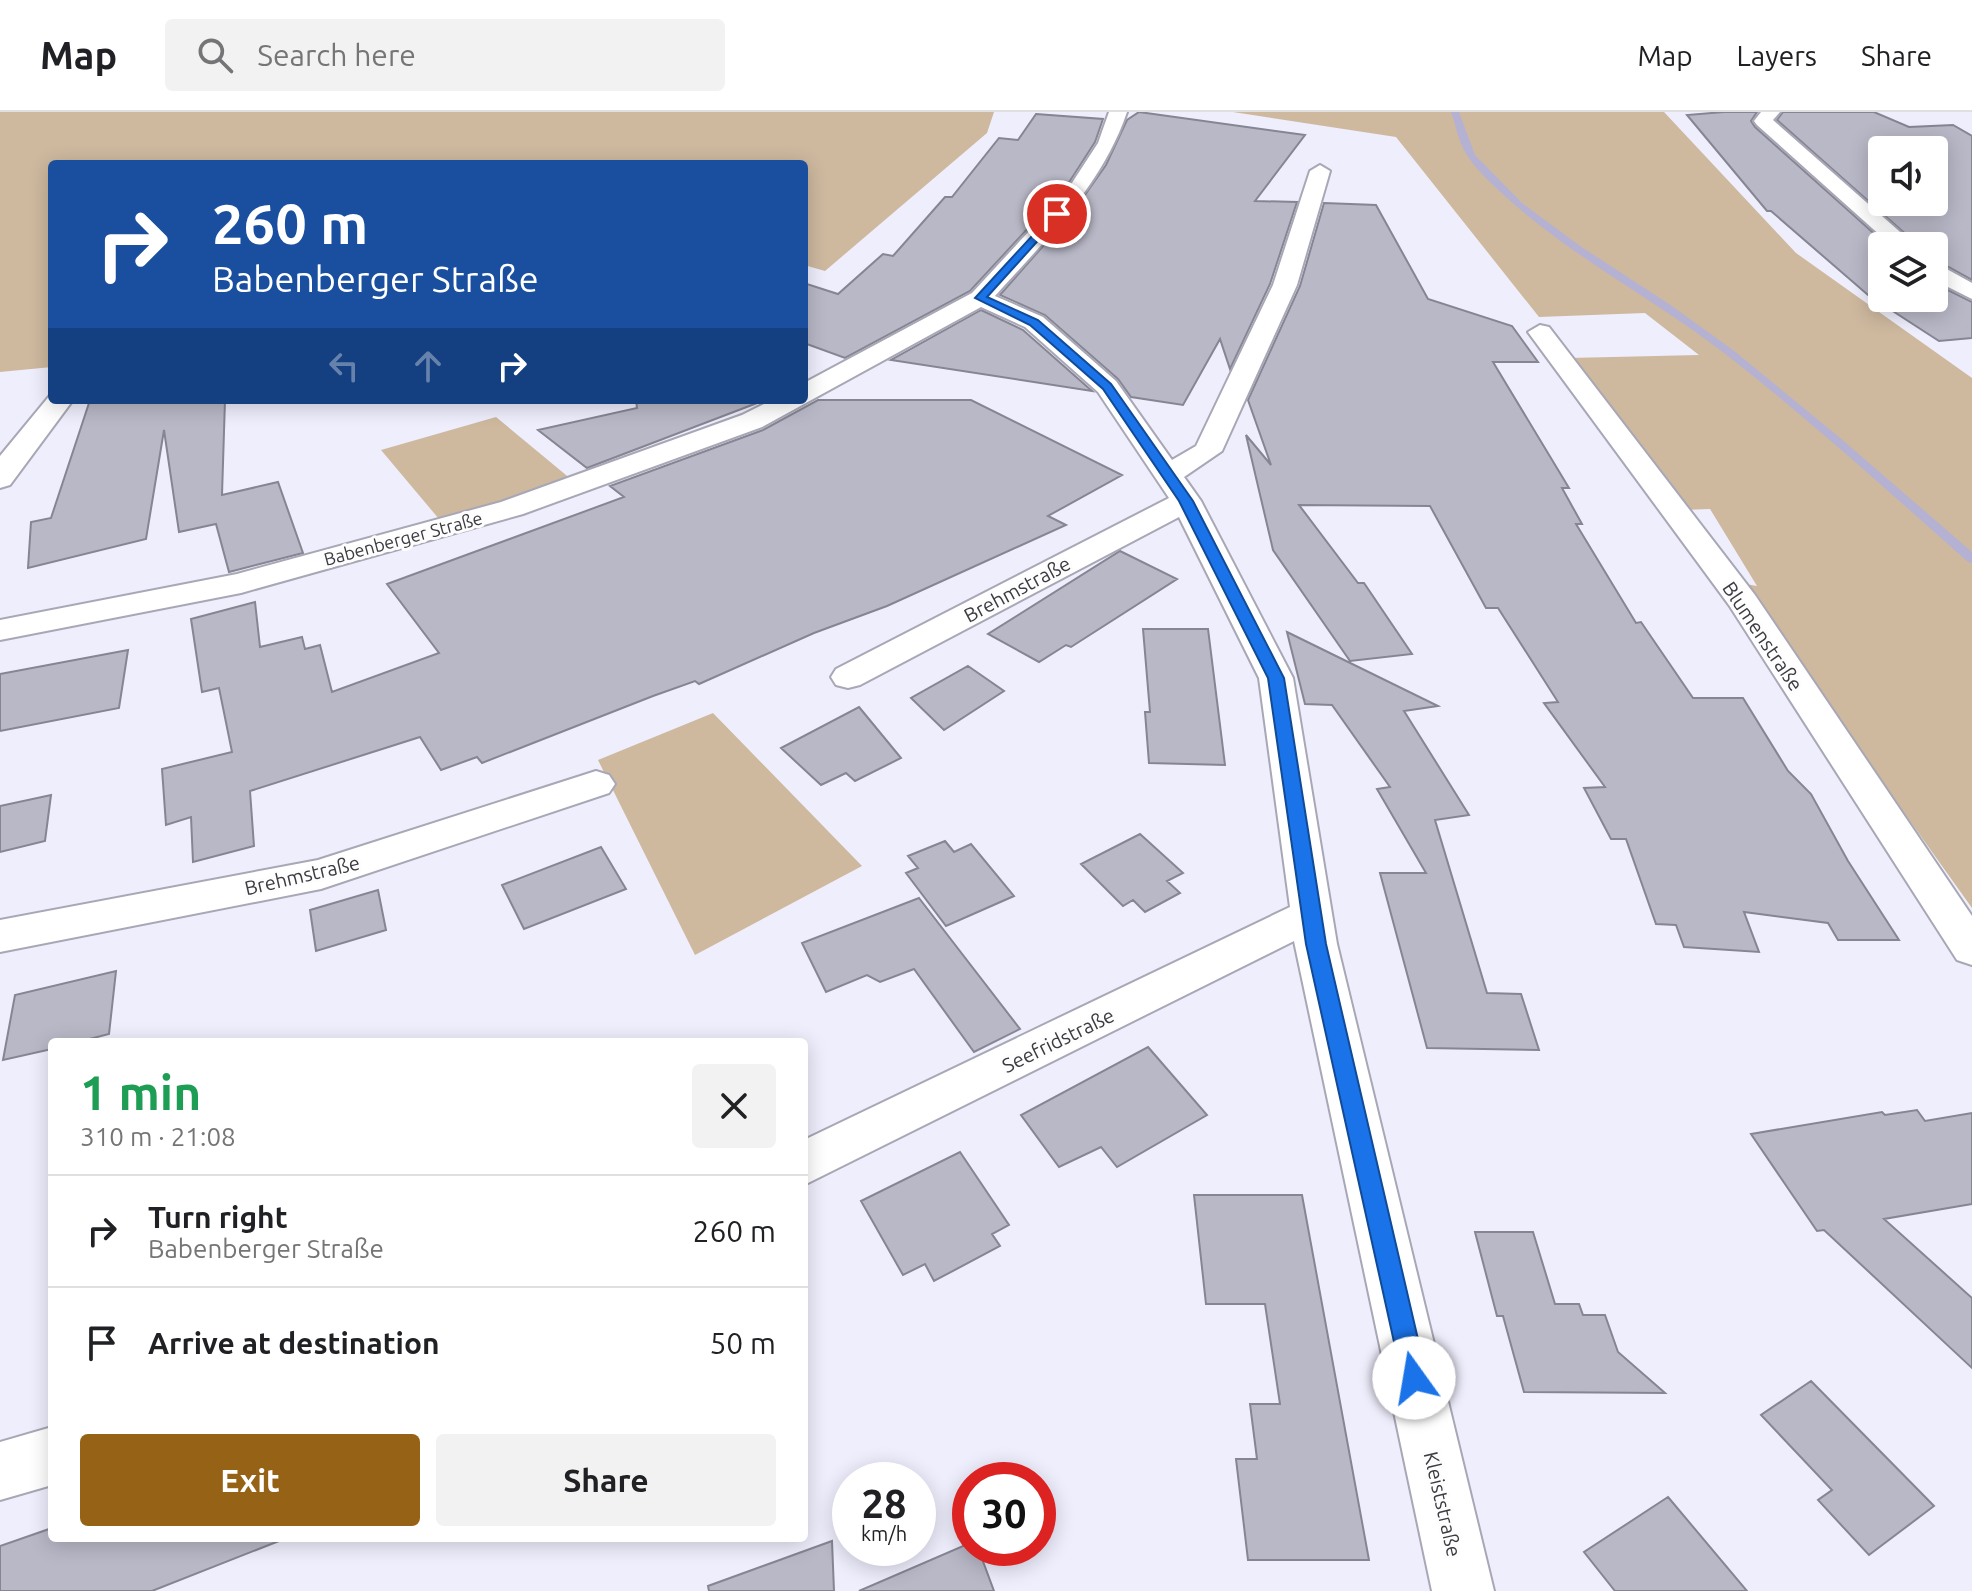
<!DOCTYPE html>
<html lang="en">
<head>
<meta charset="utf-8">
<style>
  :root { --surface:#fff; --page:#f2f2f2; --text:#202124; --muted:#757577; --line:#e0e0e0; --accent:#966316 }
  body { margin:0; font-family:Ubuntu,sans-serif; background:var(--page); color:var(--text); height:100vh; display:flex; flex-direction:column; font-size:30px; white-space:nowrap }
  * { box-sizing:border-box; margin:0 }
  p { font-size:26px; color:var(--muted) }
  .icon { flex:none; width:44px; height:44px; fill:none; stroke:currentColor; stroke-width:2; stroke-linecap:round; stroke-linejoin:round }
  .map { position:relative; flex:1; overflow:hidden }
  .sheet { position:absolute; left:48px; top:926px; width:760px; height:504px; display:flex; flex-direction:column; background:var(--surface); border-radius:8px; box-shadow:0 4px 20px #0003 }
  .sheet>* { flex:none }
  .top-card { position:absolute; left:48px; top:48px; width:760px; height:244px; border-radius:8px; box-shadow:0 4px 20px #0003; background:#1a4fa0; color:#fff; overflow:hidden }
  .controls { position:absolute; left:1868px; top:24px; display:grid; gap:16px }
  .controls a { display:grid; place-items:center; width:80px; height:80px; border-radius:8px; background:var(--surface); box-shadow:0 4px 20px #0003; font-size:40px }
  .speed { position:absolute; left:832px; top:1350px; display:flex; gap:16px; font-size:40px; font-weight:700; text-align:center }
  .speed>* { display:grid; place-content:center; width:104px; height:104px; border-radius:50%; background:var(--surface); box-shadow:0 4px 20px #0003; line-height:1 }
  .speed small { font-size:20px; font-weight:400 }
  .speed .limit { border:12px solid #d22; background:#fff; color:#111 }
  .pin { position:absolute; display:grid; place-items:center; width:68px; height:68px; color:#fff; margin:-34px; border:4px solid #fff; border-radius:50%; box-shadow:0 2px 8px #0007 }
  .me { position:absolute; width:88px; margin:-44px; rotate:347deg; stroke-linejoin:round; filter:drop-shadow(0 0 6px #0008) }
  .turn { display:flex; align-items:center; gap:28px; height:168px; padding:0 32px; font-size:36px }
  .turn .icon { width:104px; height:104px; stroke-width:2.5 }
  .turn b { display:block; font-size:56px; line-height:68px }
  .lanes { display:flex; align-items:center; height:76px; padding:0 32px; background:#0003; justify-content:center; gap:40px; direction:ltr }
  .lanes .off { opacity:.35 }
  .round { display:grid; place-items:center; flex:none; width:84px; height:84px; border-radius:8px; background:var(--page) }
  .headline { display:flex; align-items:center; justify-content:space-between; height:136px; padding:0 32px }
  h1 { font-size:48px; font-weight:700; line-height:60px; color:#1e9e55 }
  .primary-button { display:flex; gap:16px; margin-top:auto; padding:16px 32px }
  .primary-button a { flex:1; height:92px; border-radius:8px; background:var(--accent); color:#fff; font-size:32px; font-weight:700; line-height:92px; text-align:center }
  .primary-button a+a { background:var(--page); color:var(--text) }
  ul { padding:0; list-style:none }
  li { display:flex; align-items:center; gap:24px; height:112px; padding:0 32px; border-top:2px solid var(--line) }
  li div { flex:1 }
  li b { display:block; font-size:30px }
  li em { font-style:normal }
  header { display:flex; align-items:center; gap:48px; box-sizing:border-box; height:112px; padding:0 40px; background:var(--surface); border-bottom:2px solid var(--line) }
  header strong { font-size:38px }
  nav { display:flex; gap:44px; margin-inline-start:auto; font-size:28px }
  .search { width:560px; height:72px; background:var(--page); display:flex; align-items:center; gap:20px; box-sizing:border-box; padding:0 28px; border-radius:8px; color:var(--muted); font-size:30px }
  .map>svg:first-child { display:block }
</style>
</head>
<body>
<header>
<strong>Map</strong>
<div class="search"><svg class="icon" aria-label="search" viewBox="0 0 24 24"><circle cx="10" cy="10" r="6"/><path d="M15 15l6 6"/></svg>Search here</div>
<nav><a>Map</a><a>Layers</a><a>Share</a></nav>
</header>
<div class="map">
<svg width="1972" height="1479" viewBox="0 0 1972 1479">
  <rect width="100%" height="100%" fill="#efeefd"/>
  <path fill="#ceb99f" d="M 0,0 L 994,0 L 987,21 L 825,159 L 804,153 L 804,52 L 52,52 L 52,255 L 0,260 Z
    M 1233,0 L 1664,0 L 1796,141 L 1972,266 L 1972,796 L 1740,471 L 1757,474 L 1710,397 L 1682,398 L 1569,246 L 1699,243 L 1645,201 L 1539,205 L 1396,25 Z
    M 496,305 L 572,368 L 439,407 L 381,338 Z
    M 713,601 L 862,754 L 695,843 L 598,648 Z"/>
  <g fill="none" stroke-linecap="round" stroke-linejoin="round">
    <path fill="#b4b1d2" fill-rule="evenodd" d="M 1451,0 L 1459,0 L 1475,43 L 1522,91 L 1580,134 L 1669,192 L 1733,238 L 1839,325 L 1972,440 L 1972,451 L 1968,450 C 1889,380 1811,309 1728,244 C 1656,188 1573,146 1506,85 C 1492,72 1475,57 1465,40 C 1458,28 1456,13 1451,0 Z"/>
  </g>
  <path fill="#b9b8c7" stroke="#868593" stroke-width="2" fill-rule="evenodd" d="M 1139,0 L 1305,23 L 1255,89 L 1297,90 L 1270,172 L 1230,257 L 1220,227 L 1183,293 L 1131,285 L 1118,267 L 1045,203 L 1000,183 L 1073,100 L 1106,53 L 1127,8 Z
    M 1724,0 L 1757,0 L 1751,9 L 1755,15 L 1888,134 L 1882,134 L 1882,186 L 1934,186 L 1934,171 L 1972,190 L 1972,226 L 1939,229 L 1868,183 L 1771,99 L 1767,99 L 1687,3 Z
    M 1783,0 L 1874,0 L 1909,15 L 1953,13 L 1972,24 L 1972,168 L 1934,147 L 1934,134 L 1919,134 L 1777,8 ZM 1882,38 L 1934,38 L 1934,90 L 1882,90 Z
    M 1036,2 L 1103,7 L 1095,30 L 1066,75 L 970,179 L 845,246 L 804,231 L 804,171 L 838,182 L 883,142 L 893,144 L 945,85 L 952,85 L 999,26 L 1018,28 Z
    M 1324,91 L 1376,93 L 1428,187 L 1512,214 L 1538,250 L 1493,250 L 1569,376 L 1562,376 L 1582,412 L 1576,412 L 1636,511 L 1641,510 L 1693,586 L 1743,586 L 1788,659 L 1811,682 L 1848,749 L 1899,828 L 1838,828 L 1828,811 L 1744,800 L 1759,840 L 1684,835 L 1676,813 L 1656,812 L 1626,727 L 1611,727 L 1584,676 L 1605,675 L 1544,591 L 1558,590 L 1498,496 L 1486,496 L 1430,394 L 1299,393 L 1358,471 L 1364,471 L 1412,542 L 1350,549 L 1273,438 L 1246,323 L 1271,353 L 1248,288 L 1300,174 Z
    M 981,198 L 1023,218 L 1092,279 L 891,248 Z
    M 90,288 L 225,288 L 222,383 L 278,370 L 303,441 L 229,460 L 216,412 L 179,420 L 164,318 L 146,427 L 28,456 L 31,410 L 51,406 Z
    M 636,288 L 765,288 L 587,356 L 538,318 L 637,296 Z
    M 818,288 L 971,288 L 1122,363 L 1048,404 L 1066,413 L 887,494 L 814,521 L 699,572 L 695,569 L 653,584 L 482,651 L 477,645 L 441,658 L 420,625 L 250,679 L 254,734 L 193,750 L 191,705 L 166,713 L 162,657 L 232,640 L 219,576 L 202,580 L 191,507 L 255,490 L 260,535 L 302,525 L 305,537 L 320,533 L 332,580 L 439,541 L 387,472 L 624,385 L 610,374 L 763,318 Z
    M 1120,439 L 1177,467 L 1071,535 L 1066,533 L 1039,550 L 988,522 Z
    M 1143,517 L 1208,517 L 1225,653 L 1149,651 L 1145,600 L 1150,600 Z
    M 1287,520 L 1438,594 L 1404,599 L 1469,703 L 1435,708 L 1487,881 L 1521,882 L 1539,938 L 1427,936 L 1380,761 L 1426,761 L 1377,677 L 1390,675 L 1332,593 L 1305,592 Z
    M 128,538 L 119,596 L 0,619 L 0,562 Z
    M 968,554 L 1004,579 L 944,618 L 911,586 Z
    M 859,595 L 901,646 L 855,669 L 846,661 L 821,673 L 781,636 Z
    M 51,683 L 45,729 L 0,740 L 0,694 Z
    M 1140,722 L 1183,761 L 1167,769 L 1180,781 L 1145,800 L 1133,788 L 1123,794 L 1081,752 Z
    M 945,729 L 954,740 L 971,732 L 1014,784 L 946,814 L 906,761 L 918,756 L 908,744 Z
    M 601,735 L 626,777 L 524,817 L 502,773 Z
    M 378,778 L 386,818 L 316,839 L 310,798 Z
    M 919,786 L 1020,917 L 974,940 L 914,857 L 880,870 L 867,863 L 826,880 L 802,831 Z
    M 116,859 L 109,922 L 78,930 L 52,930 L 52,937 L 3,948 L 15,883 Z
    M 1148,935 L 1207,1003 L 1117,1055 L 1101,1035 L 1059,1055 L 1021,1003 Z
    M 1917,998 L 1925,1009 L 1972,1001 L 1972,1092 L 1884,1107 L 1972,1186 L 1972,1256 L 1824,1118 L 1817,1119 L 1751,1022 L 1882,1000 L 1885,1003 Z
    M 960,1040 L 1009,1113 L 992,1122 L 1000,1134 L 934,1169 L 925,1152 L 903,1163 L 861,1089 Z
    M 1194,1083 L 1302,1083 L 1369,1448 L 1248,1448 L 1236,1347 L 1257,1347 L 1250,1292 L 1280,1292 L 1265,1192 L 1206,1192 Z
    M 1475,1120 L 1533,1120 L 1555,1192 L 1579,1192 L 1583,1203 L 1605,1203 L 1618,1240 L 1665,1281 L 1524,1280 L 1503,1204 L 1497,1204 Z
    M 1811,1269 L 1934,1394 L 1869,1443 L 1818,1388 L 1832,1378 L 1761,1303 Z
    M 1668,1385 L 1747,1479 L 1615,1479 L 1584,1440 Z
    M 52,1416 L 52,1426 L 284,1427 L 152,1479 L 0,1479 L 0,1434 Z
    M 832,1429 L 834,1479 L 709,1479 L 708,1474 Z
    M 970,1431 L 970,1436 L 978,1436 L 994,1479 L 859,1479 Z"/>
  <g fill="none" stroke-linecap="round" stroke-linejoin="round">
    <defs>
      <path id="minor" d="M 1109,0 L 1127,0 C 1102,74 1046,127 995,184 L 1043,205 L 1116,269 L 1172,348 L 1196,334 L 1273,173 L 1310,59 L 1320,53 L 1330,59 L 1297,173 L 1222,339 L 1184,365 L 1201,389 L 1293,566 L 1337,832 L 1494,1479 L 1432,1479 L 1294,829 L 804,1073 L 804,1028 L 1290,795 L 1259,566 L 1179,405 L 860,573 L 848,576 L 836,573 L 831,565 L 836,557 L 1169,386 L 1098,280 L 1025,215 L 981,195 L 762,315 L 523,402 L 241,481 L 0,528 L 0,508 L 237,462 L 501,390 L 742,303 L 772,288 L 804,288 L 804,271 L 972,181 L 1068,77 L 1098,31 Z
        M 1761,0 L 1780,0 L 1773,8 L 1916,134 L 1892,134 L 1757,13 L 1754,9 Z
        M 1934,150 L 1972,171 L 1972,187 L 1934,168 Z
        M 1540,213 L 1549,215 L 1755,483 L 1972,804 L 1972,853 L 1957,848 L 1729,493 L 1528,220 Z
        M 51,282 L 52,288 L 73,288 L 10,373 L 0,376 L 0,344 Z
        M 596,659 L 609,663 L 615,672 L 609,681 L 321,777 L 0,840 L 0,808 L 318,748 Z
        M 52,1315 L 52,1373 L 0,1388 L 0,1330 Z"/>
    </defs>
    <use href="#minor" stroke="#a8a7b5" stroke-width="4"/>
    <use href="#minor" fill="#fff" fill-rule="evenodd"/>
  </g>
  <path fill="#1a73e8" stroke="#114b97" stroke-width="2" d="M 1054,100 L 1062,102 L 987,185 L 1038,208 L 1111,272 L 1193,389 L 1284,566 L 1326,832 L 1427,1266 L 1423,1275 L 1414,1278 L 1405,1275 L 1402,1266 L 1306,832 L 1268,566 L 1179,389 L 1103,277 L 1030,213 L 975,186 Z"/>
  <g text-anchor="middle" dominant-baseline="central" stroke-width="6" stroke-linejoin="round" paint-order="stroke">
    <g font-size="18" fill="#3b3b41" stroke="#fdfdfd">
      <text transform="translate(403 426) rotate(-15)">Babenberger Straße</text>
    </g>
    <g font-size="20" fill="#3b3b41" stroke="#fdfdfd">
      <text transform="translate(1017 477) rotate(-28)">Brehmstraße</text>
      <text transform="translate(1763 524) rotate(56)">Blumenstraße</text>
      <text transform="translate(302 763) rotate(-13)">Brehmstraße</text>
      <text transform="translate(1058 928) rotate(-26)">Seefridstraße</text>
      <text transform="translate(1443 1392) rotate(77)">Kleiststraße</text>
    </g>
  </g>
</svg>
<div class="controls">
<a><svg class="icon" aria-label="sound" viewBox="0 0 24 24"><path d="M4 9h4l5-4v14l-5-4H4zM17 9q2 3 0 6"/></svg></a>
<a><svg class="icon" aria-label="layers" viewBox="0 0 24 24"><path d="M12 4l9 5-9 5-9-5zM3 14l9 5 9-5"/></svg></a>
</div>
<div class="speed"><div>28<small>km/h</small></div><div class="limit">30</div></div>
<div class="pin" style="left:1057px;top:102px;background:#d93025"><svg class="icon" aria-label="arrive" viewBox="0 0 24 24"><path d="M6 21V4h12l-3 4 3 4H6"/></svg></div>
<svg class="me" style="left:1414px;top:1266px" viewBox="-20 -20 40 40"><circle r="19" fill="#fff"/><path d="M0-13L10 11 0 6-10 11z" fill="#1a73e8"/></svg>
<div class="top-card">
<div class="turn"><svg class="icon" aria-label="right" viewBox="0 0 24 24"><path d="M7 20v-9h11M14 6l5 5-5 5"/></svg><div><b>260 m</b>Babenberger Straße</div></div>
<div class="lanes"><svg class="icon off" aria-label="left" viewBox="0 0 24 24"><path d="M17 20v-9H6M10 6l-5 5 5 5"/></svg><svg class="icon off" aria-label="ahead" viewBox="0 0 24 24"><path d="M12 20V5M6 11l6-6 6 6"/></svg><svg class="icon" aria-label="right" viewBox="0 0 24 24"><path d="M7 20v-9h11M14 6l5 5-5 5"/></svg></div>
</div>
<section class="sheet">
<div class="headline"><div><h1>1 min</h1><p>310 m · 21:08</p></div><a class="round"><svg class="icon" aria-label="close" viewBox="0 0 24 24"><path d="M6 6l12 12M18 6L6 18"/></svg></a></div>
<ul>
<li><svg class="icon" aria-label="right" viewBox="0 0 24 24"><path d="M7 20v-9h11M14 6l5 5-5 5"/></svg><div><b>Turn right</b><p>Babenberger Straße</p></div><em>260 m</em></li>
<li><svg class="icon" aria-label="arrive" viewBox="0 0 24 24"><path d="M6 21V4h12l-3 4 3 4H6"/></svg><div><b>Arrive at destination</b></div><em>50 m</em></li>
</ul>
<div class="primary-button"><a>Exit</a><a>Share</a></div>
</section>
</div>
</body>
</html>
